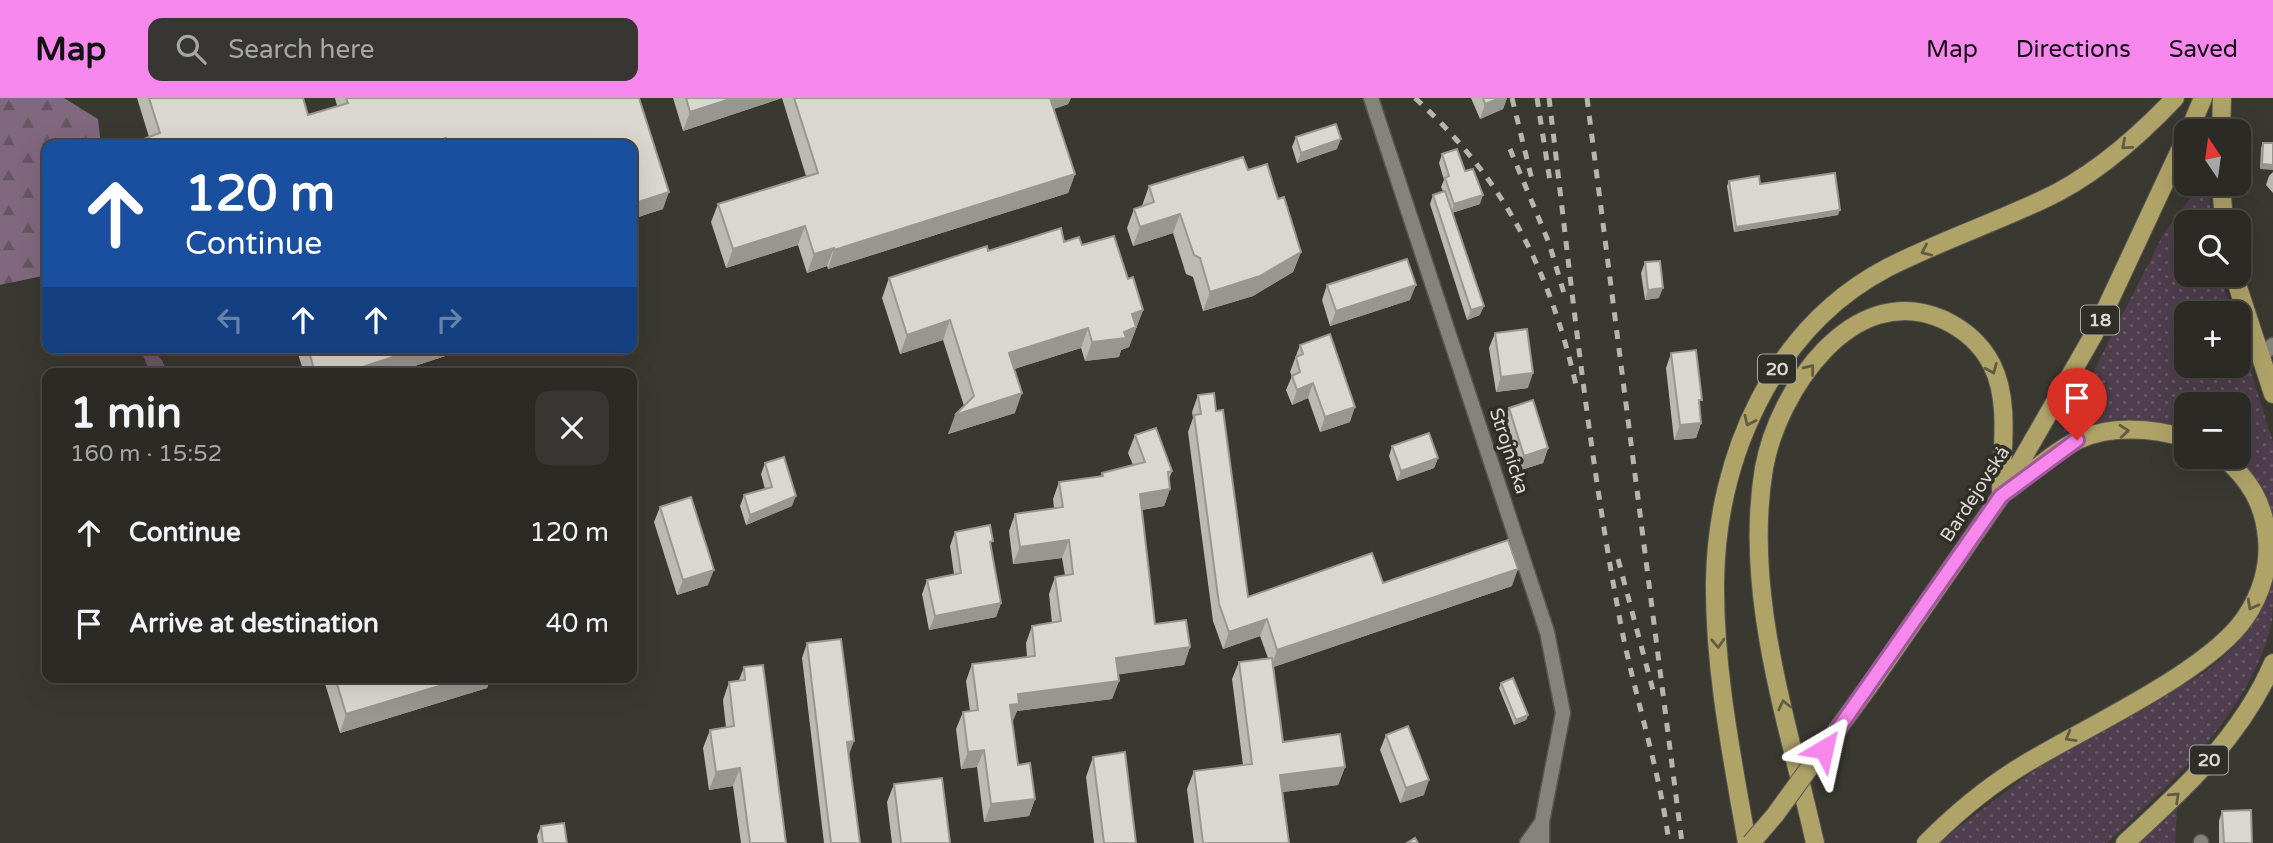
<!DOCTYPE html>
<html lang="en">
<head>
<meta charset="utf-8">
<style>
  :root { --surface:#2b2a25; --page:#373632; --text:#f1f3f6; --muted:#a6a7a7; --line:#474642; --accent:#f688ed }
  body { margin:0; font-family:"Varela Round",sans-serif; background:var(--page); color:var(--text); height:100vh; display:flex; flex-direction:column; font-size:26px; white-space:nowrap }
  * { box-sizing:border-box; margin:0 }
  p { font-size:23px; color:var(--muted) }
  .icon { flex:none; width:38px; height:38px; fill:none; stroke:currentColor; stroke-width:2; stroke-linecap:round; stroke-linejoin:round }
  .map { position:relative; flex:1; overflow:hidden }
  .details { position:absolute; left:42px; top:270px; width:595px; height:315px; display:flex; flex-direction:column; background:var(--surface); border-radius:14px; box-shadow:0 7px 28px #0002,0 0 0 2px var(--line) }
  .details>* { flex:none }
  .guide { position:absolute; left:42px; top:42px; width:595px; height:214px; border-radius:14px; box-shadow:0 7px 28px #0002,0 0 0 2px var(--line); background:#1a4fa0; color:#fff; overflow:hidden }
  .needle { width:46px; rotate:347deg }
  .fabs { position:absolute; left:2174px; top:21px; display:grid; gap:14px }
  .fabs a { display:grid; place-items:center; width:77px; height:77px; border-radius:14px; background:var(--surface); box-shadow:0 7px 28px #0002,0 0 0 2px var(--line); font-size:35px }
  .pin { position:absolute; display:grid; place-items:center; width:60px; height:60px; color:#fff; margin:-72px -30px; border-radius:50% 50% 50% 0; rotate:-45deg; box-shadow:0 0 7px #0007 }
  .pin .icon { rotate:45deg }
  .me { position:absolute; width:77px; margin:-38px; rotate:36deg; stroke-linejoin:round; filter:drop-shadow(0 0 5px #0008) }
  .turn { display:flex; align-items:center; gap:24px; height:147px; padding:0 28px; font-size:32px }
  .turn .icon { width:91px; height:91px; stroke-width:2.5 }
  .turn b { display:block; font-size:49px; line-height:60px }
  .lanes { display:flex; align-items:center; height:66px; padding:0 28px; background:#0003; justify-content:center; gap:35px; direction:ltr }
  .lanes .off { opacity:.35 }
  .round { display:grid; place-items:center; flex:none; width:74px; height:74px; border-radius:14px; background:var(--page) }
  .summary { display:flex; align-items:center; justify-content:space-between; height:119px; padding:0 28px }
  h1 { font-size:42px; font-weight:800; line-height:52px }
  ul { padding:0; list-style:none }
  li { display:flex; align-items:center; gap:21px; height:91px; padding:0 28px }
  li div { flex:1 }
  li b { display:block; font-size:26px }
  li em { font-style:normal }
  header { display:flex; align-items:center; gap:42px; box-sizing:border-box; height:98px; padding:0 35px; background:var(--accent); color:#111 }
  header strong { font-size:33px }
  nav { display:flex; gap:38px; margin-inline-start:auto; font-size:24px }
  .search { width:490px; height:63px; background:var(--page); display:flex; align-items:center; gap:18px; box-sizing:border-box; padding:0 24px; border-radius:14px; color:var(--muted); font-size:26px }
  .map>svg:first-child { display:block }
</style>
</head>
<body>
<header>
<strong>Map</strong>
<div class="search"><svg class="icon" aria-label="search" viewBox="0 0 24 24"><circle cx="10" cy="10" r="6"/><path d="M15 15l6 6"/></svg>Search here</div>
<nav><a>Map</a><a>Directions</a><a>Saved</a></nav>
</header>
<div class="map">
<svg width="2273" height="745" viewBox="0 0 2273 745">
  <defs>
    <pattern id="grass-dots" width="8" height="8" patternUnits="userSpaceOnUse" patternTransform="scale(1.75)"><rect width="8" height="8" fill="#4f3e4d"/><path d="M2 2h.1M6 6h.1" fill="none" stroke="#685966" stroke-width="1.8" stroke-linecap="round"/></pattern>
    <pattern id="forest-firs" width="22" height="20" patternUnits="userSpaceOnUse" patternTransform="scale(1.75)"><rect width="22" height="20" fill="#81687e"/><path d="M5 1l3.5 6h-7zM16 11l3.5 6h-7z" fill="#655662"/></pattern>
    <pattern id="water-ripples" width="26" height="14" patternUnits="userSpaceOnUse" patternTransform="scale(1.75)"><rect width="26" height="14" fill="#6f576c"/><path d="M2 4q2-2 4 0t4 0M15 11q2-2 4 0t4 0" fill="none" stroke="#836f80"/></pattern>
  </defs>
  <rect width="100%" height="100%" fill="#393831"/>
  <path fill="url(#grass-dots)" d="M 2201,86 L 2210,86 L 2211,124 L 2186,124 L 2186,177 L 2220,177 L 2232,215 L 2186,215 L 2186,268 L 2238,268 L 2238,234 L 2273,344 L 2273,421 L 2264,393 L 2238,358 L 2238,306 L 2186,306 L 2186,328 L 2120,321 L 2078,329 L 2062,335 L 2164,135 Z
    M 2273,482 C 2273,495 2273,511 2272,525 C 2249,617 2173,683 2107,745 L 1937,745 L 2036,671 L 2205,574 C 2237,549 2263,522 2273,482 Z
    M 2178,695 L 2175,745 L 2124,745 Z"/>
  <path fill="url(#forest-firs)" d="M 0,0 L 64,0 L 98,21 L 101,47 L 47,47 L 47,177 L 0,187 Z"/>
  <path fill="url(#water-ripples)" d="M 140,250 L 150,250 L 162,262 L 167,275 L 149,272 Z"/>
  <g fill="none" stroke-linecap="round" stroke-linejoin="round">
    <defs>
      <path id="street" d="M 1371,0 L 1547,534 L 1563,615 L 1542,724 L 1542,745
        M 2260,259 L 2273,247
        M 2201,744 L 2201,745
        M 1527,745 L 1542,724"/>
      <path id="primary" d="M 2189,33 L 2203,0
        M 2221,33 L 2222,0
        M 2221,86 L 2224,124
        M 2234,177 L 2273,296
        M 2007,393 C 2029,377 2053,354 2078,342 C 2111,327 2152,330 2186,340
        M 1872,584 L 2001,398 L 2094,236 L 2186,39
        M 1747,745 C 1732,659 1714,571 1715,483 C 1717,359 1773,230 1887,170 C 1938,144 1991,126 2042,102 C 2093,79 2137,40 2175,0
        M 1815,745 C 1788,623 1743,496 1764,370 C 1778,293 1852,182 1942,221 C 1964,231 1981,245 1992,267 C 2011,305 2001,356 2001,398
        M 1926,745 C 1956,715 1988,688 2025,666 C 2084,630 2208,574 2245,520 C 2261,497 2270,467 2267,440 C 2264,405 2249,381 2223,359
        M 2125,745 C 2183,692 2242,638 2273,565"/>
    </defs>
    <use href="#street" stroke="#585752" stroke-width="17"/>
    <use href="#primary" stroke="#585752" stroke-width="20"/>
    <use href="#street" stroke="#85847c" stroke-width="14"/>
    <use href="#primary" stroke="#afa368" stroke-width="18"/>
    <path stroke="#b6b5b1" stroke-width="5" stroke-dasharray="9 9" stroke-linecap="butt" d="M 1415,0 C 1504,81 1549,170 1576,287
      M 1512,0 L 1532,82
      M 1537,0 L 1550,83
      M 1549,0 C 1570,172 1587,346 1619,517 C 1633,594 1659,667 1669,745
      M 1587,0 L 1682,745
      M 1510,51 L 1549,145 L 1566,202
      M 1618,461 L 1654,596"/>
    <defs>
      <path id="primary-bridge" d="M 1751,745 L 1775,717 L 1872,584"/>
    </defs>
    <use href="#primary-bridge" stroke="#585752" stroke-width="20" stroke-linecap="butt"/>
    <use href="#primary-bridge" stroke="#afa368" stroke-width="18"/>
  </g>
  <path fill="#bbb9b2" d="M 137,0 L 303,0 L 308,17 L 337,8 L 335,0 L 639,0 L 663,111 L 632,121 L 632,47 L 134,47 L 135,44 L 149,39 Z
    M 673,0 L 1071,0 L 1068,6 L 1054,11 L 1075,76 L 1068,95 L 828,171 L 827,168 L 807,175 L 798,147 L 726,170 L 711,124 L 718,106 L 806,78 L 782,0 L 683,33 Z
    M 1471,0 L 1507,0 L 1503,11 L 1480,21 Z
    M 1296,39 L 1337,51 L 1297,65 L 1292,49 Z
    M 2263,45 L 2273,45 L 2260,71 L 2261,50 Z
    M 1442,56 L 1465,73 L 1480,106 L 1452,115 L 1480,217 L 1467,222 L 1430,106 L 1433,97 L 1443,93 L 1441,89 L 1444,82 L 1439,65 Z
    M 1248,72 L 1278,101 L 1301,154 L 1293,174 L 1253,198 L 1203,213 L 1193,179 L 1186,176 L 1173,135 L 1133,148 L 1127,130 L 1134,111 L 1142,108 L 1149,88 Z
    M 2273,74 L 2273,95 L 2266,87 L 2269,78 Z
    M 1729,83 L 1760,86 L 1838,117 L 1734,134 L 1727,88 Z
    M 1064,144 L 1082,147 L 1128,181 L 1143,212 L 1129,249 L 1121,252 L 1119,259 L 1085,263 L 1081,250 L 1014,271 L 1015,315 L 948,336 L 964,308 L 943,242 L 900,256 L 882,200 L 889,180 L 988,153 Z
    M 1645,164 L 1659,200 L 1645,202 L 1641,175 Z
    M 1327,187 L 1410,202 L 1330,228 L 1322,202 Z
    M 1495,235 L 1528,290 L 1496,294 L 1489,250 Z
    M 1300,247 L 1350,324 L 1320,334 L 1308,300 L 1292,307 L 1286,292 L 1292,278 L 1290,274 Z
    M 296,250 L 470,250 L 393,275 L 304,275 Z
    M 1671,255 L 1699,308 L 1701,325 L 1696,340 L 1674,342 L 1666,270 Z
    M 1198,297 L 1216,313 L 1248,499 L 1383,485 L 1512,488 L 1273,569 L 1283,644 L 1345,669 L 1338,687 L 1283,694 L 1289,745 L 1194,745 L 1187,691 L 1194,673 L 1243,667 L 1232,581 L 1239,564 L 1268,560 L 1260,538 L 1223,551 L 1213,523 L 1188,334 L 1193,320 L 1192,314 Z
    M 1509,310 L 1548,350 L 1543,365 L 1518,373 L 1503,325 Z
    M 1135,337 L 1172,373 L 1169,381 L 1170,391 L 1164,408 L 1142,412 L 1155,526 L 1190,549 L 1184,567 L 1118,576 L 1119,583 L 1112,601 L 1017,613 L 1012,623 L 1018,667 L 1035,701 L 1029,718 L 984,724 L 977,669 L 961,671 L 956,631 L 963,614 L 970,613 L 966,583 L 972,566 L 1027,559 L 1026,545 L 1032,528 L 1052,525 L 1049,496 L 1055,479 L 1065,477 L 1062,460 L 1013,466 L 1009,433 L 1015,416 L 1054,410 L 1053,401 L 1059,384 L 1101,378 L 1102,375 L 1133,367 L 1128,355 Z
    M 1392,348 L 1438,360 L 1434,370 L 1397,383 L 1389,358 Z
    M 765,365 L 792,408 L 746,427 L 740,408 L 744,397 L 765,391 L 761,376 Z
    M 660,409 L 708,487 L 677,497 L 654,424 Z
    M 955,434 L 991,449 L 1001,505 L 996,519 L 929,532 L 922,496 L 927,482 L 954,476 L 950,448 Z
    M 807,545 L 848,657 L 860,745 L 824,745 L 802,560 Z
    M 744,569 L 786,745 L 741,745 L 733,688 L 709,692 L 703,650 L 710,632 L 726,630 L 723,602 L 729,584 L 739,582 Z
    M 323,579 L 491,579 L 487,590 L 340,635 Z
    M 1501,585 L 1528,617 L 1526,622 L 1514,627 L 1499,590 Z
    M 1386,637 L 1424,697 L 1400,705 L 1380,652 Z
    M 1093,659 L 1136,745 L 1094,745 L 1086,679 Z
    M 894,686 L 950,745 L 892,745 L 887,704 Z
    M 2222,713 L 2252,745 L 2219,745 L 2219,723 Z
    M 541,728 L 567,745 L 538,745 L 537,738 Z"/>
  <path fill="#989691" d="M 733,0 L 782,0 L 683,33 L 690,14 Z
    M 1048,0 L 1071,0 L 1068,6 L 1042,15 Z
    M 1500,0 L 1507,0 L 1503,11 L 1480,21 L 1485,6 Z
    M 446,40 L 443,47 L 423,47 Z
    M 1341,41 L 1337,51 L 1297,65 L 1301,55 Z
    M 379,42 L 377,47 L 363,47 Z
    M 2262,66 L 2273,67 L 2273,72 L 2260,71 Z
    M 1075,76 L 1068,95 L 828,171 L 834,152 Z
    M 669,94 L 663,111 L 632,121 L 632,106 Z
    M 1483,97 L 1480,106 L 1451,115 L 1454,106 Z
    M 1840,112 L 1838,117 L 1734,134 L 1736,129 Z
    M 1180,116 L 1173,135 L 1133,148 L 1140,129 Z
    M 805,128 L 798,147 L 726,170 L 733,151 Z
    M 834,150 L 827,168 L 807,175 L 814,156 Z
    M 1301,154 L 1293,174 L 1253,198 L 1203,213 L 1210,194 Z
    M 1416,187 L 1410,202 L 1330,228 L 1336,213 Z
    M 1663,190 L 1659,200 L 1645,202 L 1648,192 Z
    M 1484,208 L 1480,217 L 1467,222 L 1471,212 Z
    M 1143,212 L 1129,249 L 1121,252 L 1119,259 L 1085,263 L 1092,244 L 1132,216 Z
    M 950,222 L 943,242 L 900,256 L 907,237 Z
    M 1088,230 L 1081,250 L 1002,275 L 1009,255 Z
    M 421,250 L 470,250 L 393,275 L 344,275 Z
    M 1533,275 L 1528,290 L 1496,294 L 1501,279 Z
    M 1313,285 L 1308,300 L 1292,307 L 1297,292 Z
    M 1022,295 L 1015,315 L 948,336 L 955,317 Z
    M 1355,309 L 1350,324 L 1320,334 L 1325,319 Z
    M 1701,325 L 1696,340 L 1674,342 L 1680,327 Z
    M 1548,350 L 1543,365 L 1518,373 L 1524,358 Z
    M 1438,360 L 1434,370 L 1397,383 L 1401,373 Z
    M 1170,391 L 1164,408 L 1134,413 L 1140,396 Z
    M 796,398 L 792,408 L 746,427 L 750,417 Z
    M 1069,442 L 1062,460 L 1013,466 L 1020,449 Z
    M 1518,471 L 1512,488 L 1271,570 L 1277,552 Z
    M 714,472 L 708,487 L 677,497 L 683,482 Z
    M 1001,505 L 996,519 L 929,532 L 935,518 Z
    M 1267,521 L 1260,538 L 1223,551 L 1229,534 Z
    M 1190,549 L 1184,567 L 1109,578 L 1116,560 Z
    M 469,579 L 491,579 L 487,590 L 340,635 L 346,616 Z
    M 1119,583 L 1112,601 L 1017,613 L 1013,623 L 1003,625 L 1010,607 L 1018,596 Z
    M 1528,617 L 1526,622 L 1514,627 L 1516,622 Z
    M 854,643 L 849,657 L 847,644 Z
    M 984,652 L 977,669 L 961,671 L 968,654 Z
    M 1345,669 L 1338,687 L 1274,695 L 1280,677 Z
    M 740,670 L 733,688 L 709,692 L 716,674 Z
    M 1429,682 L 1424,697 L 1400,705 L 1406,690 Z
    M 1035,701 L 1029,718 L 984,724 L 991,706 Z"/>
  <path fill="#d9d7cf" stroke="#989691" stroke-width="2" d="M 149,0 L 303,0 L 308,17 L 348,5 L 346,0 L 639,0 L 669,94 L 632,106 L 632,47 L 481,47 L 480,46 L 477,47 L 448,47 L 446,40 L 423,47 L 380,47 L 379,42 L 363,47 L 136,47 L 135,44 L 160,35 Z
    M 686,0 L 733,0 L 690,14 Z
    M 794,0 L 1050,0 L 1075,76 L 834,152 L 834,150 L 814,156 L 805,128 L 733,151 L 718,106 L 818,75 Z
    M 1483,0 L 1500,0 L 1485,6 Z
    M 1336,26 L 1341,41 L 1301,55 L 1296,39 Z
    M 2263,45 L 2273,45 L 2273,67 L 2262,66 Z
    M 1457,51 L 1465,73 L 1473,71 L 1483,97 L 1454,106 L 1445,80 L 1449,78 L 1442,56 Z
    M 1243,59 L 1248,72 L 1267,66 L 1278,101 L 1284,99 L 1301,154 L 1260,178 L 1210,194 L 1200,160 L 1194,157 L 1180,116 L 1140,129 L 1134,111 L 1154,104 L 1149,88 Z
    M 1835,75 L 1840,112 L 1736,129 L 1729,83 L 1759,78 L 1760,86 Z
    M 1445,93 L 1484,208 L 1471,212 L 1433,97 Z
    M 1061,130 L 1064,144 L 1079,139 L 1082,147 L 1114,138 L 1128,181 L 1133,179 L 1143,212 L 1132,216 L 1136,229 L 1124,234 L 1126,240 L 1092,244 L 1088,230 L 1009,255 L 1022,295 L 955,317 L 974,298 L 950,222 L 907,237 L 889,180 L 987,148 L 988,153 Z
    M 1407,161 L 1416,187 L 1336,213 L 1327,187 Z
    M 1660,163 L 1663,190 L 1648,192 L 1645,164 Z
    M 1527,231 L 1533,275 L 1501,279 L 1495,235 Z
    M 1330,236 L 1355,309 L 1325,319 L 1313,285 L 1297,292 L 1292,278 L 1300,274 L 1296,259 L 1303,256 L 1300,247 Z
    M 308,250 L 421,250 L 344,275 L 315,275 Z
    M 1696,252 L 1702,302 L 1699,302 L 1701,325 L 1680,327 L 1671,255 Z
    M 1214,295 L 1216,313 L 1223,312 L 1248,499 L 1372,455 L 1383,485 L 1508,442 L 1518,471 L 1277,552 L 1267,521 L 1229,534 L 1219,506 L 1194,317 L 1201,316 L 1198,297 Z
    M 1533,302 L 1548,350 L 1524,358 L 1509,310 Z
    M 1156,330 L 1172,373 L 1168,374 L 1170,391 L 1140,396 L 1155,526 L 1186,522 L 1190,549 L 1116,560 L 1119,583 L 1018,596 L 1019,606 L 1010,607 L 1018,667 L 1030,665 L 1035,701 L 991,706 L 984,652 L 968,654 L 963,614 L 978,612 L 972,566 L 1035,558 L 1032,528 L 1061,523 L 1055,479 L 1073,476 L 1069,442 L 1020,449 L 1015,416 L 1063,409 L 1059,384 L 1103,378 L 1102,375 L 1145,364 L 1135,337 Z
    M 1429,335 L 1438,360 L 1401,373 L 1392,348 Z
    M 784,359 L 796,398 L 750,417 L 744,397 L 772,389 L 765,365 Z
    M 691,399 L 714,472 L 683,482 L 660,409 Z
    M 990,427 L 993,443 L 990,444 L 1001,505 L 935,518 L 927,482 L 961,475 L 955,434 Z
    M 841,541 L 854,643 L 847,644 L 860,745 L 831,745 L 807,545 Z
    M 1272,560 L 1283,644 L 1340,636 L 1345,669 L 1280,677 L 1289,745 L 1203,745 L 1194,673 L 1252,666 L 1239,564 Z
    M 763,567 L 786,745 L 750,745 L 740,670 L 716,674 L 710,632 L 734,628 L 729,584 L 745,582 L 744,569 Z
    M 335,579 L 469,579 L 346,616 Z
    M 1513,580 L 1528,617 L 1516,622 L 1501,585 Z
    M 1408,628 L 1429,682 L 1406,690 L 1386,637 Z
    M 1125,654 L 1136,745 L 1104,745 L 1093,659 Z
    M 942,680 L 950,745 L 901,745 L 894,686 Z
    M 2251,712 L 2252,745 L 2224,745 L 2222,713 Z
    M 564,725 L 567,745 L 543,745 L 541,728 Z
    M 1415,740 L 1418,745 L 1407,745 Z"/>
  <defs><path id="oneway-chevron" d="M-2-3.5L2.5 0L-2 3.5" fill="none" stroke-width="1.6" stroke-linecap="round" stroke-linejoin="round" transform="scale(1.75)"/></defs>
  <g stroke="#625d41">
    <use href="#oneway-chevron" transform="translate(2126 47) rotate(139)"/>
    <use href="#oneway-chevron" transform="translate(1926 153) rotate(155)"/>
    <use href="#oneway-chevron" transform="translate(1810 271) rotate(-51)"/>
    <use href="#oneway-chevron" transform="translate(1992 271) rotate(67)"/>
    <use href="#oneway-chevron" transform="translate(1749 323) rotate(115)"/>
    <use href="#oneway-chevron" transform="translate(2124 333) rotate(-5)"/>
    <use href="#oneway-chevron" transform="translate(2252 507) rotate(118)"/>
    <use href="#oneway-chevron" transform="translate(1718 545) rotate(87)"/>
    <use href="#oneway-chevron" transform="translate(1784 607) rotate(-103)"/>
    <use href="#oneway-chevron" transform="translate(2070 639) rotate(150)"/>
    <use href="#oneway-chevron" transform="translate(2175 699) rotate(-43)"/>
  </g>
  <g fill="none" stroke-linecap="round" stroke-linejoin="round">
    <defs>
      <path id="route" d="M 1824,651 L 2001,398 L 2077,342"/>
    </defs>
    <use href="#route" stroke="#a0589a" stroke-width="18"/>
    <use href="#route" stroke="#f688ed" stroke-width="12"/>
  </g>
  <g text-anchor="middle" dominant-baseline="central" stroke-width="7" stroke-linejoin="round" paint-order="stroke">
    <g fill="#2f2e27" stroke="#a7a6a2" stroke-width="2">
      <rect x="2081" y="207.5" width="38" height="29" rx="5"/>
      <rect x="1758" y="256.5" width="38" height="29" rx="5"/>
      <rect x="2190" y="647.5" width="38" height="29" rx="5"/>
    </g>
    <g font-size="18" font-weight="bold" fill="#dbdad6">
      <text x="2100" y="222">18</text>
      <text x="1777" y="271">20</text>
      <text x="2209" y="662">20</text>
    </g>
    <g font-size="19" fill="#dbdad6" stroke="#2f2e27">
      <text transform="translate(1509 353) rotate(72)">Strojnícka</text>
      <text transform="translate(1975 396) rotate(-57)">Bardejovská</text>
    </g>
  </g>
</svg>
<div class="fabs">
<a><svg class="needle" viewBox="-14 -14 28 28"><path d="M0-13l5 13h-10z" fill="#e53935"/><path d="M0 13l5-13h-10z" fill="#a6a7a7"/></svg></a>
<a><svg class="icon" aria-label="search" viewBox="0 0 24 24"><circle cx="10" cy="10" r="6"/><path d="M15 15l6 6"/></svg></a>
<a>+</a>
<a>−</a>
</div>
<div class="pin" style="left:2077px;top:342px;background:#d93025"><svg class="icon" aria-label="arrive" viewBox="0 0 24 24"><path d="M6 21V4h12l-3 4 3 4H6"/></svg></div>
<svg class="me" style="left:1824px;top:651px" viewBox="-20 -20 40 40"><path d="M0-17L14 15 0 8-14 15z" fill="#f688ed" stroke="#fff" stroke-width="4"/></svg>
<div class="guide">
<div class="turn"><svg class="icon" aria-label="ahead" viewBox="0 0 24 24"><path d="M12 20V5M6 11l6-6 6 6"/></svg><div><b>120 m</b>Continue</div></div>
<div class="lanes"><svg class="icon off" aria-label="left" viewBox="0 0 24 24"><path d="M17 20v-9H6M10 6l-5 5 5 5"/></svg><svg class="icon" aria-label="ahead" viewBox="0 0 24 24"><path d="M12 20V5M6 11l6-6 6 6"/></svg><svg class="icon" aria-label="ahead" viewBox="0 0 24 24"><path d="M12 20V5M6 11l6-6 6 6"/></svg><svg class="icon off" aria-label="right" viewBox="0 0 24 24"><path d="M7 20v-9h11M14 6l5 5-5 5"/></svg></div>
</div>
<section class="details">
<div class="summary"><div><h1>1 min</h1><p>160 m · 15:52</p></div><a class="round"><svg class="icon" aria-label="close" viewBox="0 0 24 24"><path d="M6 6l12 12M18 6L6 18"/></svg></a></div>
<ul>
<li><svg class="icon" aria-label="ahead" viewBox="0 0 24 24"><path d="M12 20V5M6 11l6-6 6 6"/></svg><div><b>Continue</b></div><em>120 m</em></li>
<li><svg class="icon" aria-label="arrive" viewBox="0 0 24 24"><path d="M6 21V4h12l-3 4 3 4H6"/></svg><div><b>Arrive at destination</b></div><em>40 m</em></li>
</ul>
</section>
</div>
</body>
</html>
